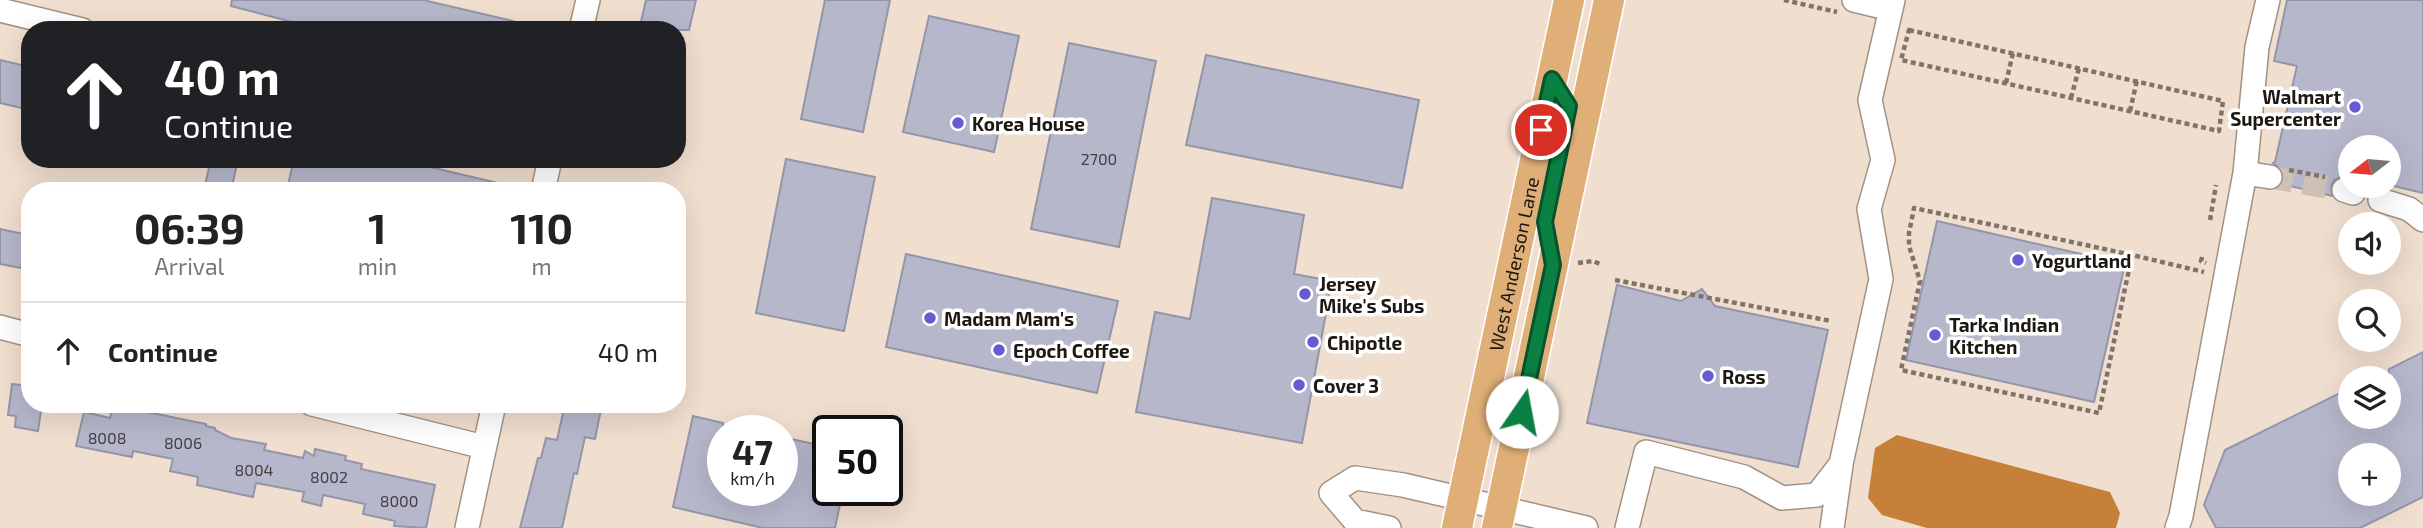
<!DOCTYPE html>
<html lang="en">
<head>
<meta charset="utf-8">
<style>
  :root { --surface:#fff; --page:#f6f6f6; --text:#222; --muted:#767676; --line:#e0e0e0 }
  body { margin:0; font-family:"Exo 2",sans-serif; background:var(--page); color:var(--text); height:100vh; display:flex; flex-direction:column; font-size:26px; white-space:nowrap }
  * { box-sizing:border-box; margin:0 }
  p { font-size:23px; color:var(--muted) }
  .icon { flex:none; width:38px; height:38px; fill:none; stroke:currentColor; stroke-width:2; stroke-linecap:round; stroke-linejoin:round }
  .map { position:relative; flex:1; overflow:hidden }
  .side { position:absolute; left:21px; top:182px; width:665px; height:231px; display:flex; flex-direction:column; background:var(--surface); border-radius:28px; box-shadow:0 7px 28px #0002 }
  .side>* { flex:none }
  .hud { position:absolute; left:21px; top:21px; width:665px; height:147px; border-radius:28px; box-shadow:0 7px 28px #0002; background:#202124; color:#fff; overflow:hidden }
  .needle { width:46px; rotate:254deg }
  .controls { position:absolute; left:2338px; top:135px; display:grid; gap:14px }
  .controls a { display:grid; place-items:center; width:63px; height:63px; border-radius:50%; background:var(--surface); box-shadow:0 7px 28px #0002; font-size:35px }
  .speed { position:absolute; left:707px; top:415px; display:flex; gap:14px; font-size:35px; font-weight:700; text-align:center }
  .speed>* { display:grid; place-content:center; width:91px; height:91px; border-radius:50%; background:var(--surface); box-shadow:0 7px 28px #0002; line-height:1 }
  .speed small { font-size:18px; font-weight:400 }
  .speed .limit { border:4px solid #111; border-radius:10px; background:#fff; color:#111 }
  .pin { position:absolute; display:grid; place-items:center; width:60px; height:60px; color:#fff; margin:-30px; border:4px solid #fff; border-radius:50%; box-shadow:0 2px 7px #0007 }
  .me { position:absolute; width:77px; margin:-38px; rotate:12deg; stroke-linejoin:round; filter:drop-shadow(0 0 5px #0008) }
  .turn { display:flex; align-items:center; gap:24px; height:147px; padding:0 28px; font-size:32px }
  .turn .icon { width:91px; height:91px; stroke-width:2.5 }
  .turn b { display:block; font-size:49px; line-height:60px }
  .eta { display:flex; justify-content:space-evenly; align-items:center; height:119px; text-align:center }
  .eta b { font-size:42px; font-weight:700; line-height:49px }
  ul { padding:0; list-style:none }
  li { display:flex; align-items:center; gap:21px; height:98px; padding:0 28px; border-top:2px solid var(--line) }
  li div { flex:1 }
  li b { display:block; font-size:26px }
  li em { font-style:normal }
  .map>svg:first-child { display:block }
</style>
</head>
<body>
<div class="map">
<svg width="2423" height="528" viewBox="0 0 2423 528">
  <rect width="100%" height="100%" fill="#f0decf"/>
  <path fill="#c7803a" d="M 1897,435 L 2110,492 L 2120,513 L 2116,528 L 1927,528 L 1882,515 L 1868,498 L 1875,448 Z"/>
  <path fill="#b6b7cb" stroke="#9495a9" stroke-width="2" fill-rule="evenodd" d="M 232,0 L 423,0 L 513,21 L 512,30 L 310,30 L 311,27 L 231,6 Z
    M 646,0 L 696,0 L 689,30 L 639,30 Z
    M 825,0 L 890,0 L 863,132 L 801,119 Z
    M 2287,0 L 2423,0 L 2423,193 L 2389,185 L 2389,147 L 2350,147 L 2350,177 L 2342,176 L 2334,180 L 2331,186 L 2332,196 L 2282,184 L 2283,171 L 2273,163 L 2275,162 L 2297,66 L 2274,61 Z
    M 929,16 L 1019,36 L 994,152 L 903,132 Z
    M 1069,43 L 1156,61 L 1119,247 L 1031,229 Z
    M 1206,55 L 1419,100 L 1402,188 L 1186,145 Z
    M 0,60 L 30,67 L 30,110 L 0,103 Z
    M 211,159 L 238,159 L 231,191 L 205,185 Z
    M 294,159 L 419,159 L 431,162 L 430,167 L 498,183 L 497,191 L 363,191 L 329,183 L 327,191 L 314,191 L 288,185 Z
    M 786,159 L 875,177 L 844,331 L 756,313 Z
    M 1212,198 L 1304,215 L 1294,274 L 1332,281 L 1302,443 L 1136,412 L 1155,312 L 1190,319 Z
    M 1937,221 L 2125,264 L 2094,402 L 1906,360 Z
    M 0,229 L 28,235 L 21,268 L 0,264 Z
    M 906,254 L 1118,301 L 1097,393 L 886,347 Z
    M 1617,285 L 1681,301 L 1702,289 L 1715,306 L 1828,330 L 1798,467 L 1587,423 Z
    M 2423,352 L 2423,497 L 2360,528 L 2216,528 L 2204,505 L 2225,450 L 2350,388 L 2350,416 L 2389,416 L 2389,369 ZM 2350,455 L 2389,455 L 2389,494 L 2350,494 Z
    M 12,384 L 30,386 L 30,404 L 42,404 L 38,431 L 15,427 L 16,416 L 8,415 Z
    M 565,404 L 602,404 L 595,439 L 585,437 L 577,474 L 574,473 L 562,528 L 520,528 L 538,458 L 541,458 L 546,438 L 557,440 Z
    M 113,405 L 206,424 L 206,426 L 215,428 L 215,430 L 231,438 L 266,444 L 264,450 L 303,458 L 305,451 L 314,456 L 315,449 L 346,456 L 345,460 L 362,464 L 361,469 L 435,485 L 426,528 L 394,526 L 395,521 L 363,514 L 365,504 L 323,495 L 321,506 L 302,501 L 304,492 L 256,483 L 253,497 L 197,485 L 198,477 L 170,471 L 173,459 L 133,451 L 132,457 L 76,446 L 84,412 L 110,418 Z
    M 693,416 L 723,423 L 723,490 L 782,490 L 782,437 L 828,447 L 828,490 L 843,490 L 835,528 L 763,528 L 673,507 Z"/>
  <g fill="none" stroke-linecap="round" stroke-linejoin="round">
    <path stroke="#d0c0b3" stroke-width="23" stroke-dasharray="23 11" stroke-linecap="butt" d="M 2270,177 L 2344,190"/>
    <defs>
      <path id="minor" d="M 1854,0 L 1891,9
        M 0,10 L 82,30
        M 581,30 L 588,0
        M 2245,173 L 2270,177
        M 2344,190 L 2353,193
        M 543,191 L 550,159
        M 2380,200 L 2409,209 L 2423,220
        M 0,327 L 30,335
        M 312,404 L 484,447
        M 467,528 L 494,404
        M 1389,528 L 1355,521 L 1331,493 L 1355,478 L 1403,485 L 1586,528
        M 1627,528 L 1646,452 L 1744,477 L 1782,498 L 1817,495 L 1841,464 L 1881,279 L 1869,209 L 1883,160 L 1870,100 L 1893,0
        M 1832,528 L 1841,465
        M 2177,528 L 2181,516 L 2245,173 L 2257,47 L 2268,0"/>
      <g id="major">
        <path id="s1" d="M 1457,528 L 1569,0"/>
        <path d="M 1497,528 L 1609,0"/>
      </g>
    </defs>
    <use href="#minor" stroke="#a39284" stroke-width="26"/>
    <use href="#major" stroke="#fff" stroke-width="33"/>
    <path stroke="#7f746a" stroke-width="4.5" stroke-dasharray="5 3.5" stroke-linecap="butt" d="M 1784,0 L 1837,12
      M 1909,30 L 2223,101 L 2219,131 L 1901,60 Z
      M 2006,83 L 2013,53
      M 2071,98 L 2079,68
      M 2130,111 L 2137,80
      M 2289,170 L 2325,177
      M 2210,220 L 2216,185
      M 2132,255 L 1914,208 L 1909,233 L 1909,246 L 1920,281 L 1901,370 L 2099,413 L 2132,255 L 2204,272
      M 2202,257 L 2201,261 L 2206,263
      M 1578,263 L 1593,261 L 1600,264
      M 1615,280 L 1831,321"/>
    <use href="#minor" stroke="#fff" stroke-width="23"/>
    <use href="#major" stroke="#e0af77" stroke-width="30"/>
  </g>
  <g fill="none" stroke-linecap="round" stroke-linejoin="round">
    <defs>
      <path id="route" d="M 1522,412 L 1553,265 L 1545,222 L 1569,106 L 1552,79 L 1541,130"/>
    </defs>
    <use href="#route" stroke="#07532c" stroke-width="18"/>
    <use href="#route" stroke="#0b8043" stroke-width="12"/>
  </g>
  <g fill="#655cd5" stroke="#fff" stroke-width="2.5">
    <circle cx="2355" cy="107" r="7"/>
    <circle cx="958" cy="123" r="7"/>
    <circle cx="2018" cy="260" r="7"/>
    <circle cx="1305" cy="294" r="7"/>
    <circle cx="930" cy="318" r="7"/>
    <circle cx="1935" cy="335" r="7"/>
    <circle cx="1313" cy="342" r="7"/>
    <circle cx="999" cy="350" r="7"/>
    <circle cx="1708" cy="376" r="7"/>
    <circle cx="1299" cy="385" r="7"/>
  </g>
  <g text-anchor="middle" dominant-baseline="central" stroke-width="7" stroke-linejoin="round" paint-order="stroke">
    <g font-size="16" fill="#444041">
      <text x="1099" y="158">2700</text>
      <text x="107" y="437">8008</text>
      <text x="183" y="442">8006</text>
      <text x="254" y="469">8004</text>
      <text x="329" y="476">8002</text>
      <text x="399" y="500">8000</text>
    </g>
    <g font-size="19" font-weight="bold" fill="#1e1813" stroke="#fff" text-anchor="start">
      <text x="2341" y="96" text-anchor="end">Walmart<tspan x="2341" dy="22">Supercenter</tspan></text>
      <text x="972" y="123">Korea House</text>
      <text x="2032" y="260">Yogurtland</text>
      <text x="1319" y="283">Jersey<tspan x="1319" dy="22">Mike's Subs</tspan></text>
      <text x="944" y="318">Madam Mam's</text>
      <text x="1949" y="324">Tarka Indian<tspan x="1949" dy="22">Kitchen</tspan></text>
      <text x="1327" y="342">Chipotle</text>
      <text x="1013" y="350">Epoch Coffee</text>
      <text x="1722" y="376">Ross</text>
      <text x="1313" y="385">Cover 3</text>
    </g>
    <g font-size="19" fill="#1e1813" stroke="#fff">
      <text stroke="none"><textPath href="#s1" startOffset="270">West Anderson Lane</textPath></text>
    </g>
  </g>
</svg>
<div class="controls">
<a><svg class="needle" viewBox="-14 -14 28 28"><path d="M0-13l5 13h-10z" fill="#e53935"/><path d="M0 13l5-13h-10z" fill="#767676"/></svg></a>
<a><svg class="icon" aria-label="sound" viewBox="0 0 24 24"><path d="M4 9h4l5-4v14l-5-4H4zM17 9q2 3 0 6"/></svg></a>
<a><svg class="icon" aria-label="search" viewBox="0 0 24 24"><circle cx="10" cy="10" r="6"/><path d="M15 15l6 6"/></svg></a>
<a><svg class="icon" aria-label="layers" viewBox="0 0 24 24"><path d="M12 4l9 5-9 5-9-5zM3 14l9 5 9-5"/></svg></a>
<a>+</a>
</div>
<div class="speed"><div>47<small>km/h</small></div><div class="limit">50</div></div>
<div class="pin" style="left:1541px;top:130px;background:#d93025"><svg class="icon" aria-label="arrive" viewBox="0 0 24 24"><path d="M6 21V4h12l-3 4 3 4H6"/></svg></div>
<svg class="me" style="left:1522px;top:412px" viewBox="-20 -20 40 40"><circle r="19" fill="#fff"/><path d="M0-13L10 11 0 6-10 11z" fill="#0b8043"/></svg>
<div class="hud">
<div class="turn"><svg class="icon" aria-label="ahead" viewBox="0 0 24 24"><path d="M12 20V5M6 11l6-6 6 6"/></svg><div><b>40 m</b>Continue</div></div>
</div>
<section class="side">
<div class="eta">
<div><b>06:39</b><p>Arrival</p></div>
<div><b>1</b><p>min</p></div>
<div><b>110</b><p>m</p></div>
</div>
<ul>
<li><svg class="icon" aria-label="ahead" viewBox="0 0 24 24"><path d="M12 20V5M6 11l6-6 6 6"/></svg><div><b>Continue</b></div><em>40 m</em></li>
</ul>
</section>
</div>
</body>
</html>
